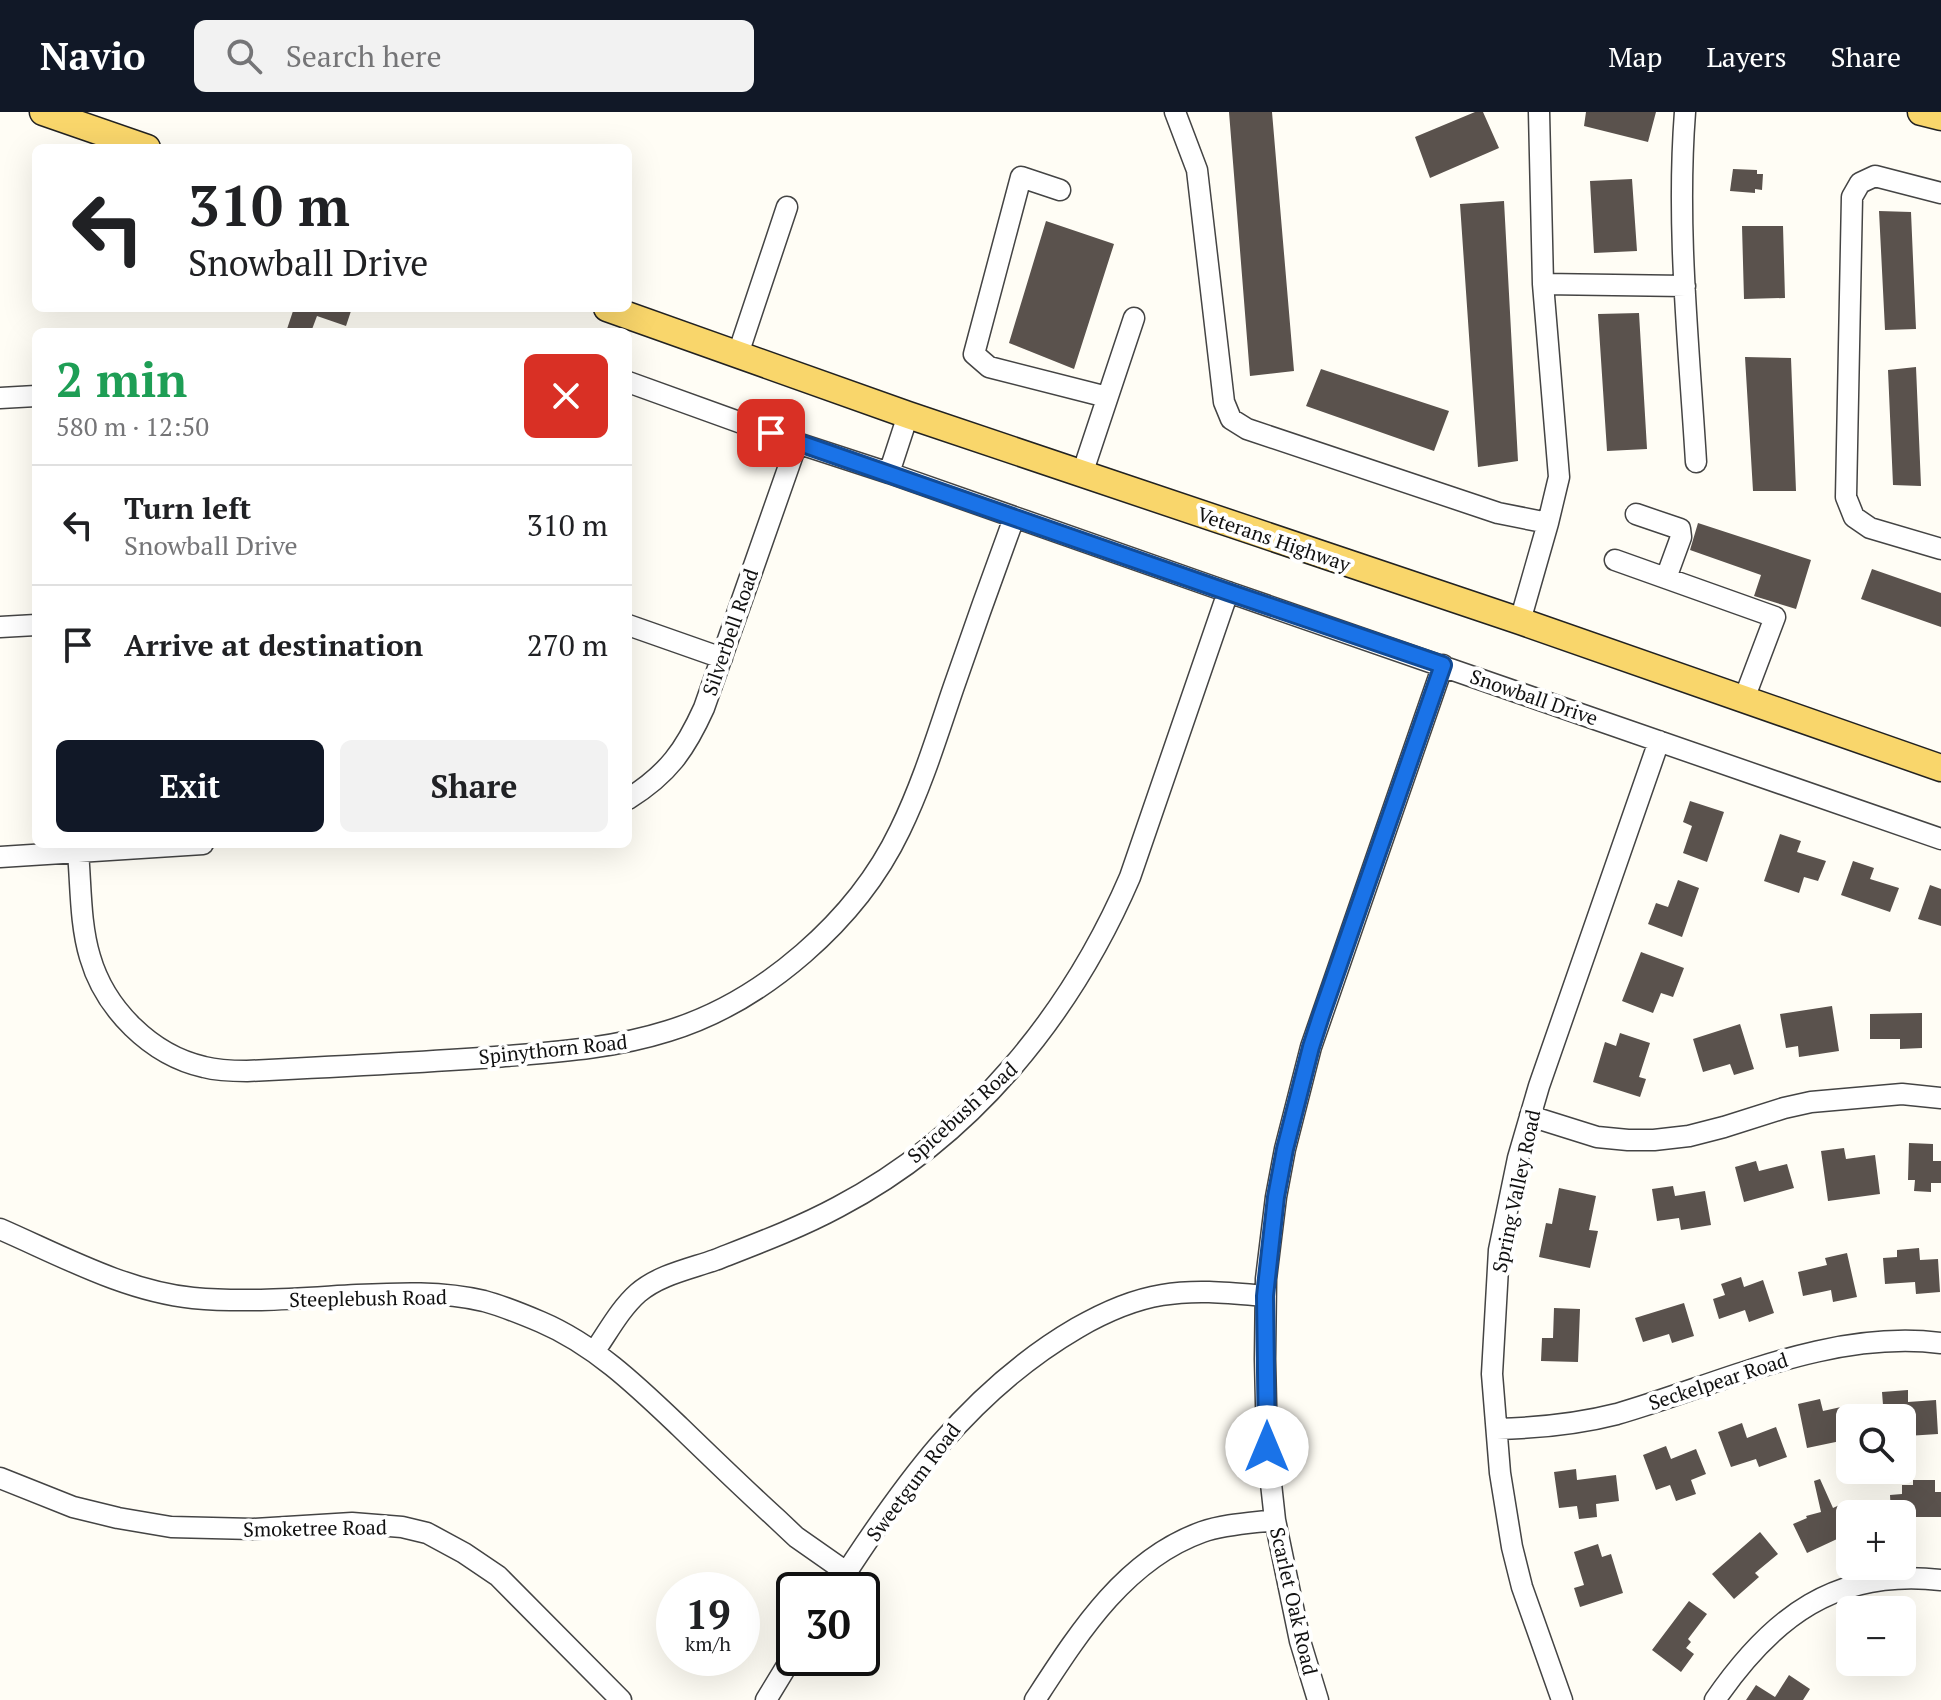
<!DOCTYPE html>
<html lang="en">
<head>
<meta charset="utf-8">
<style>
  :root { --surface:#fff; --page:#f2f2f2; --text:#202124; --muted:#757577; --line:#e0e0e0; --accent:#111827 }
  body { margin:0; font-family:"PT Serif",serif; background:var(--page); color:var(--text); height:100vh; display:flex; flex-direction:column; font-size:30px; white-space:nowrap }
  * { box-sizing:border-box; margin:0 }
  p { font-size:26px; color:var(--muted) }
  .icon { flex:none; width:44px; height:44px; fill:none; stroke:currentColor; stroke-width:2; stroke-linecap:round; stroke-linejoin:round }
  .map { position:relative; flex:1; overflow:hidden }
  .sheet { position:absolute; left:32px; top:216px; width:600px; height:520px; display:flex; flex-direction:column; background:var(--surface); border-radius:12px; box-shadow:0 8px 32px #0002 }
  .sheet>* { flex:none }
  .banner { position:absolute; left:32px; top:32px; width:600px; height:168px; border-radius:12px; box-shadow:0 8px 32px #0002; background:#fff; color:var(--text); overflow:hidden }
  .tools { position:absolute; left:1836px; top:1292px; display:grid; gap:16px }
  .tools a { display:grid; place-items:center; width:80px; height:80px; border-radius:12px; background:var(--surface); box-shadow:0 8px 32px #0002; font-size:40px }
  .speed { position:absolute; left:656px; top:1460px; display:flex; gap:16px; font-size:40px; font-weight:700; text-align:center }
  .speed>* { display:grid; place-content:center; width:104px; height:104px; border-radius:50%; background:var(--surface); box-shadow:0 8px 32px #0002; line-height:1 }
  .speed small { font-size:20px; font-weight:400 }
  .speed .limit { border:4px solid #111; border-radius:12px; background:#fff; color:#111 }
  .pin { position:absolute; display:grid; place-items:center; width:68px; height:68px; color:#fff; margin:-34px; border-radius:16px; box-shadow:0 4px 12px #0006 }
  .me { position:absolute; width:88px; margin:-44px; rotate:0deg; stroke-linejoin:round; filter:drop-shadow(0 0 6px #0008) }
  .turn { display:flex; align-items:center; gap:28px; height:168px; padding:0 24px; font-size:36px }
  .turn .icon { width:104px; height:104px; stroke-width:2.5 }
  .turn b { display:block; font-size:56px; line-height:68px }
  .round { display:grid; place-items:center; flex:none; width:84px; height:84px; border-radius:12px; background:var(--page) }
  .head { display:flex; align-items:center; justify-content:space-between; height:136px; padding:0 24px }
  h1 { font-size:48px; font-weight:600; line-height:60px; color:#1e9e55 }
  .button { display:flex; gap:16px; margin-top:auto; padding:16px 24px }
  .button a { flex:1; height:92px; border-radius:12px; background:var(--accent); color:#fff; font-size:32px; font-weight:600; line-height:92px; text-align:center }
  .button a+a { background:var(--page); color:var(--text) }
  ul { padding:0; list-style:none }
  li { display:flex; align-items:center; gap:24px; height:120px; padding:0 24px; border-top:2px solid var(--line) }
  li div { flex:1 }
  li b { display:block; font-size:30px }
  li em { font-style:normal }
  header { display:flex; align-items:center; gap:48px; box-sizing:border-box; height:112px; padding:0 40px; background:var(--accent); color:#fff }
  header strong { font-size:38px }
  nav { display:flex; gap:44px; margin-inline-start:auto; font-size:28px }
  .search { width:560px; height:72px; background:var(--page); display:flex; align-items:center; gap:20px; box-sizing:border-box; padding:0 28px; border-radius:12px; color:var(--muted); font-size:30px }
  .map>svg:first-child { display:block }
</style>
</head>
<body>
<header>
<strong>Navio</strong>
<div class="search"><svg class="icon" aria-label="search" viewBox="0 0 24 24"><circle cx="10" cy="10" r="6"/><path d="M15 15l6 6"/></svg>Search here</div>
<nav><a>Map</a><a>Layers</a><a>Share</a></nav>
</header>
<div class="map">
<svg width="1941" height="1588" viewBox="0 0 1941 1588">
  <rect width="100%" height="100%" fill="#fffdf5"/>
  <path fill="#5a524d" d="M 1229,0 L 1272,0 L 1294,259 L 1250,264 Z
    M 1475,0 L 1483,0 L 1499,36 L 1430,66 L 1415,25 Z
    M 1586,0 L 1656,0 L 1648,30 L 1584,14 Z
    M 1733,57 L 1757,58 L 1757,62 L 1763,62 L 1762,78 L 1755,77 L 1755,81 L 1730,79 Z
    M 1632,67 L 1637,139 L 1594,141 L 1590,69 Z
    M 1504,89 L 1518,349 L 1478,355 L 1460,92 Z
    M 1879,99 L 1911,100 L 1916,217 L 1885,218 Z
    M 1046,109 L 1114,132 L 1074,257 L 1009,231 Z
    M 1742,114 L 1783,114 L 1785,186 L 1744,187 Z
    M 294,196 L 352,196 L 346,214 L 317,204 L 311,220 L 286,220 Z
    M 1639,201 L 1647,337 L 1607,339 L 1598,202 Z
    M 1745,245 L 1791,246 L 1796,379 L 1753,379 Z
    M 1916,255 L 1921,374 L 1893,373 L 1888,258 Z
    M 1321,257 L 1449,299 L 1434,339 L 1306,294 Z
    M 1698,411 L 1811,448 L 1796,497 L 1754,484 L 1761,463 L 1690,438 Z
    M 1872,457 L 1941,481 L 1941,515 L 1861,487 Z
    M 1690,689 L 1724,700 L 1707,750 L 1683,741 L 1692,714 L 1683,710 Z
    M 1780,722 L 1801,729 L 1797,740 L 1826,749 L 1818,769 L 1804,765 L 1799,781 L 1764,769 Z
    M 1853,749 L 1874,756 L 1870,767 L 1899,776 L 1890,800 L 1841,783 Z
    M 1678,768 L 1699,776 L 1682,825 L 1648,812 L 1656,791 L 1668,795 Z
    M 1930,773 L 1941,777 L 1941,814 L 1918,807 Z
    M 1641,840 L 1684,856 L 1673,885 L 1661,881 L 1653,901 L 1622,889 Z
    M 1832,894 L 1839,939 L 1799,945 L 1798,934 L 1786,936 L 1780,902 Z
    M 1922,901 L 1922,936 L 1900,937 L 1900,927 L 1870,927 L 1870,902 Z
    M 1740,912 L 1754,957 L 1734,963 L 1730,952 L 1703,960 L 1693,927 Z
    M 1620,921 L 1650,931 L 1639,965 L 1646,967 L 1640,985 L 1593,970 L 1605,930 L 1616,934 Z
    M 1909,1031 L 1933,1032 L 1933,1049 L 1941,1049 L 1941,1071 L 1931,1071 L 1931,1080 L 1914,1079 L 1915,1068 L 1908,1068 Z
    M 1844,1036 L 1846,1047 L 1875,1043 L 1880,1082 L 1828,1089 L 1821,1039 Z
    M 1756,1049 L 1759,1059 L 1787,1052 L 1794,1076 L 1744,1090 L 1735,1055 Z
    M 1673,1074 L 1675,1084 L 1705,1079 L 1711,1113 L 1681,1118 L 1679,1106 L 1657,1109 L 1652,1077 Z
    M 1559,1076 L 1596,1084 L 1589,1118 L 1598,1119 L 1590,1156 L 1539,1145 L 1546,1111 L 1552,1112 Z
    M 1919,1136 L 1920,1148 L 1938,1147 L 1940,1180 L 1916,1182 L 1915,1170 L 1885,1172 L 1883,1146 L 1897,1145 L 1897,1138 Z
    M 1847,1141 L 1857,1185 L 1833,1190 L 1831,1178 L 1803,1184 L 1798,1160 L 1827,1153 L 1825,1146 Z
    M 1741,1165 L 1744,1175 L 1763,1168 L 1774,1201 L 1749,1210 L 1745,1198 L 1719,1207 L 1713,1187 L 1725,1183 L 1721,1172 Z
    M 1684,1191 L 1694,1224 L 1672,1231 L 1669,1222 L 1643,1230 L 1635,1206 Z
    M 1554,1196 L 1580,1197 L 1578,1250 L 1541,1249 L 1542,1226 L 1553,1226 Z
    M 1908,1278 L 1908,1290 L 1936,1288 L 1938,1322 L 1907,1324 L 1906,1313 L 1902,1313 L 1902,1306 L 1884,1306 L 1882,1280 Z
    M 1820,1287 L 1823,1299 L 1850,1293 L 1850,1327 L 1807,1336 L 1798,1292 Z
    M 1742,1311 L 1747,1326 L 1776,1315 L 1787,1345 L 1759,1355 L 1756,1347 L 1731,1355 L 1718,1320 Z
    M 1666,1334 L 1671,1347 L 1696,1337 L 1706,1362 L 1691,1368 L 1696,1382 L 1676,1389 L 1670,1373 L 1656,1378 L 1643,1343 Z
    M 1576,1357 L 1577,1368 L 1616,1363 L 1619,1389 L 1596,1392 L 1597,1405 L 1579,1407 L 1577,1394 L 1559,1396 L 1554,1360 Z
    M 1820,1367 L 1833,1396 L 1850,1388 L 1850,1421 L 1807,1441 L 1793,1412 L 1807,1406 L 1806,1404 L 1821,1400 L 1814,1369 Z
    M 1913,1368 L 1935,1368 L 1935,1380 L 1941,1380 L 1941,1405 L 1915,1405 L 1915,1416 L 1902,1416 L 1902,1402 L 1891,1402 L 1890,1383 L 1902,1382 L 1902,1373 L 1913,1373 Z
    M 1760,1420 L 1778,1442 L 1755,1461 L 1759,1465 L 1734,1487 L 1712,1462 Z
    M 1598,1432 L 1602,1445 L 1611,1442 L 1623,1481 L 1580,1495 L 1574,1476 L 1584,1473 L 1574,1440 Z
    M 1689,1489 L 1707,1502 L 1688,1527 L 1691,1530 L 1686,1536 L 1694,1542 L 1681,1560 L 1652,1538 Z
    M 1789,1563 L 1810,1577 L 1803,1588 L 1746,1588 L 1756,1573 L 1775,1585 Z"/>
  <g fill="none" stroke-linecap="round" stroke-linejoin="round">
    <defs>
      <path id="minor" d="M 1175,0 L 1197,58 L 1224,290 L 1231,307 L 1247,317 L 1498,401 L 1548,411
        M 1685,0 C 1676,116 1689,234 1696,350
        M 1060,78 L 1021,65 L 974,242 L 989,255 L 1107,285
        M 1941,81 L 1875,64 L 1860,71 L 1852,85 L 1846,385 L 1854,405 L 1870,416 L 1941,437
        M 1543,172 L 1685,174
        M 738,242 L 787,95
        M 628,270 L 797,331 L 889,361 L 1228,480 L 1941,727
        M 0,286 L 36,284
        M 889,361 L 908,303
        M 1082,362 L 1134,206
        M 1636,402 L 1680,417 L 1681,425 L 1666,466
        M 1615,448 L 1775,505 L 1744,587
        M 1520,509 L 1548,411 L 1559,365 L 1543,172 L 1539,0
        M 628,513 L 722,546
        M 0,515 L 36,513
        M 628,687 C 668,662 685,638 704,596 L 797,331
        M 78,740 C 81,774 80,812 90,845 C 105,897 151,943 204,955 C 219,959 233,959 247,959 C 330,955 413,951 495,945 C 554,940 611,937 668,919 C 763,890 857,808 900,718 C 922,673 937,624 953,577 C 973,519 993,463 1014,406
        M 0,745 L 203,732
        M 1530,1004 L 1597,1025 L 1628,1028 L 1654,1028 L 1689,1024 L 1724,1015 L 1784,996 L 1811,990 L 1902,982 L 1941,986
        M 0,1117 C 62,1144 125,1179 193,1186 C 248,1191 302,1186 357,1183 C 399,1181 442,1179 484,1189 C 503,1194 522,1202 541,1210 C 595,1233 638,1275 680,1315 C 712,1346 744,1377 777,1407 L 796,1425 L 846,1460
        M 594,1240 C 608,1220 620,1197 638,1181 C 659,1163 689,1157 715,1148 C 756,1132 799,1116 838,1095 C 972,1025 1071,902 1130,765 L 1228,480
        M 1497,1317 C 1537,1316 1578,1312 1617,1302 C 1721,1272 1830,1217 1941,1231
        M 0,1366 L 73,1395 L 118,1406 L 171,1415 L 253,1417 L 352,1411 L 402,1415 L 427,1421 L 464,1441 L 498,1464 L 621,1588
        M 835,1478 C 901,1375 969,1279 1077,1216 C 1103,1201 1131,1188 1162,1183 C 1196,1177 1231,1181 1265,1184
        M 766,1588 L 794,1542
        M 1035,1588 C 1078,1522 1124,1448 1202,1420 C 1225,1412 1251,1411 1275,1408
        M 1318,1588 L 1300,1529 L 1275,1408 L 1267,1335 L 1265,1247 L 1266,1167 L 1276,1085 L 1285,1037 L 1311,935 L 1443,553
        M 1562,1588 L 1522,1475 L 1512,1435 L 1500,1361 L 1492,1262 L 1499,1138 L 1518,1046 L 1539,974 L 1659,629
        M 1715,1588 C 1772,1505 1836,1456 1941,1468"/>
      <path id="major" d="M 43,0 L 147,36
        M 1921,0 L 1941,5
        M 607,196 L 908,303 L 1520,509 L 1941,656"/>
    </defs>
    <use href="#minor" stroke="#444" stroke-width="23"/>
    <use href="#major" stroke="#222" stroke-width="29"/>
    <use href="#minor" stroke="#fff" stroke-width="20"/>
    <use href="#major" stroke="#f9d66b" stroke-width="26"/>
  </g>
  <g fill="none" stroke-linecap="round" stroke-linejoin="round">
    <defs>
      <path id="route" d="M 771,321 L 1228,480 L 1443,553 L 1321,904 L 1311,935 L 1285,1037 L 1276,1085 L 1265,1184 L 1267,1335"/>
    </defs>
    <use href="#route" stroke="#114b97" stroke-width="20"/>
    <use href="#route" stroke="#1a73e8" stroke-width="14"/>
  </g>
  <g text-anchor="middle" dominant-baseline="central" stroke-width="8" stroke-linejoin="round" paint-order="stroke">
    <g font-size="20" fill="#111" stroke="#fff">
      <text transform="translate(1274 427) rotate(19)">Veterans Highway</text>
      <text transform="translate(730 520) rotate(-71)">Silverbell Road</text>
      <text transform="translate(1534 585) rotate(19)">Snowball Drive</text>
      <text transform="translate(553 937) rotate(-6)">Spinythorn Road</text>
      <text transform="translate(962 1000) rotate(-42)">Spicebush Road</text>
      <text transform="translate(1516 1079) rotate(-78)">Spring Valley Road</text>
      <text transform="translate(368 1186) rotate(-1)">Steeplebush Road</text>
      <text transform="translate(1718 1269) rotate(-18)">Seckelpear Road</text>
      <text transform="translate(913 1370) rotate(-53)">Sweetgum Road</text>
      <text transform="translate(315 1416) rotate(-1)">Smoketree Road</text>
      <text transform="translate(1294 1489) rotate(77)">Scarlet Oak Road</text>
    </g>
  </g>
</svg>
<div class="tools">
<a><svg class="icon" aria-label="search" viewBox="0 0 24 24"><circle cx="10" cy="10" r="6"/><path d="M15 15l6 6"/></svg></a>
<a>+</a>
<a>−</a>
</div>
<div class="speed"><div>19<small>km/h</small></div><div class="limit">30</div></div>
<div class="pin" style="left:771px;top:321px;background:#d93025"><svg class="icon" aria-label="arrive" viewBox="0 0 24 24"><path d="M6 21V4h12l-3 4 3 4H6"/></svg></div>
<svg class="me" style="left:1267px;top:1335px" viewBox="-20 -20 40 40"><circle r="19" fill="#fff"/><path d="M0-13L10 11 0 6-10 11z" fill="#1a73e8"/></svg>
<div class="banner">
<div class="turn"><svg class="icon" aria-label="left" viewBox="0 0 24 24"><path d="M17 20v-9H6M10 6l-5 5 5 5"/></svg><div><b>310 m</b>Snowball Drive</div></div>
</div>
<section class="sheet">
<div class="head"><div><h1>2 min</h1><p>580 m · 12:50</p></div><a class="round" style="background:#d93025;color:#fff"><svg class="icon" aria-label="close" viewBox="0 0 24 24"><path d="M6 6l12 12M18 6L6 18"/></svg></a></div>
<ul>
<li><svg class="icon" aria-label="left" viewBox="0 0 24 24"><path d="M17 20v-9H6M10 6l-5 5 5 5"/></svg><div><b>Turn left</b><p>Snowball Drive</p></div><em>310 m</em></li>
<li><svg class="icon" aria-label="arrive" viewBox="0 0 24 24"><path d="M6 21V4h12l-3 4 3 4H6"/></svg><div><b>Arrive at destination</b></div><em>270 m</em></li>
</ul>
<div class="button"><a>Exit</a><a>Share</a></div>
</section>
</div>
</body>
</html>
